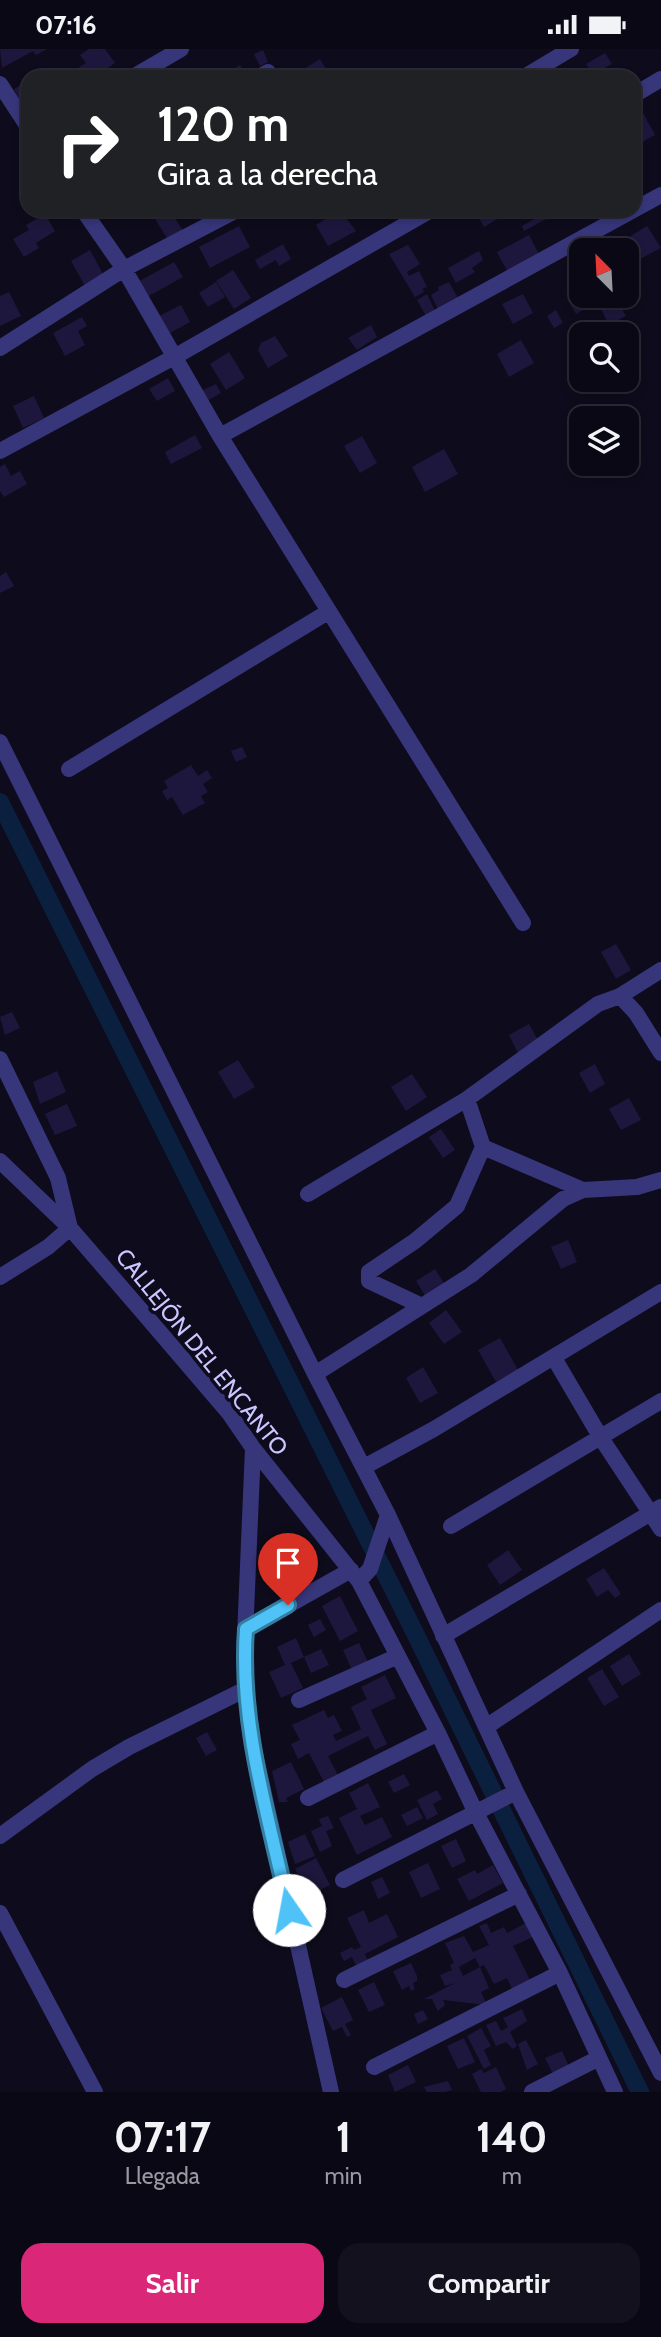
<!DOCTYPE html>
<html lang="es">
<head>
<meta charset="utf-8">
<style>
  :root { --surface:#0a0815; --page:#13111e; --text:#f1f3f6; --muted:#999aa0; --line:#2a2934; --accent:#db2777 }
  body { margin:0; font-family:Cabin,sans-serif; background:var(--page); color:var(--text); height:100vh; display:flex; flex-direction:column; font-size:26px; white-space:nowrap }
  * { box-sizing:border-box; margin:0 }
  p { font-size:23px; color:var(--muted) }
  .icon { flex:none; width:38px; height:38px; fill:none; stroke:currentColor; stroke-width:2; stroke-linecap:round; stroke-linejoin:round }
  .map { position:relative; height:2043px; overflow:hidden }
  .sheet { display:flex; flex-direction:column; background:var(--surface); flex:1 }
  .sheet>* { flex:none }
  .top-card { position:absolute; left:21px; top:21px; width:620px; height:147px; border-radius:21px; box-shadow:0 4px 10px #0003,0 0 0 2px var(--line); background:#202124; color:#fff; overflow:hidden }
  .needle { width:46px; rotate:336deg }
  .buttons { position:absolute; left:569px; top:189px; display:grid; gap:14px }
  .buttons a { display:grid; place-items:center; width:70px; height:70px; border-radius:14px; background:var(--surface); box-shadow:0 4px 10px #0003,0 0 0 2px var(--line); font-size:35px }
  .pin { position:absolute; display:grid; place-items:center; width:60px; height:60px; color:#fff; margin:-72px -30px; border-radius:50% 50% 50% 0; rotate:-45deg; box-shadow:0 0 7px #0007 }
  .pin .icon { rotate:45deg }
  .me { position:absolute; width:77px; margin:-38px; rotate:348deg; stroke-linejoin:round; filter:drop-shadow(0 0 5px #0008) }
  .turn { display:flex; align-items:center; gap:24px; height:147px; padding:0 21px; font-size:32px }
  .turn .icon { width:91px; height:91px; stroke-width:2.5 }
  .turn b { display:block; font-size:49px; line-height:60px }
  .eta { display:flex; justify-content:space-evenly; align-items:center; height:119px; text-align:center }
  .eta b { font-size:42px; font-weight:700; line-height:49px }
  .action { display:flex; gap:14px; margin-top:auto; padding:14px 21px }
  .action a { flex:1; height:80px; border-radius:21px; background:var(--accent); color:#fff; font-size:28px; font-weight:700; line-height:80px; text-align:center }
  .action a+a { background:var(--page); color:var(--text) }
  .status { display:flex; justify-content:space-between; align-items:center; height:49px; padding:0 35px; background:var(--surface); direction:ltr }
  .status svg { height:19px; fill:currentColor }
  .map>svg:first-child { display:block }
</style>
</head>
<body>
<div class="status"><b>07:16</b><svg viewBox="0 0 49 12"><path d="M0 12V9h3v3zM5 12V6h3v6zM10 12V3h3v9zM15 12V0h3v12zM26 1h20v11H26zM47 4h2v5h-2z"/></svg></div>
<div class="map">
<svg width="661" height="2043" viewBox="0 0 661 2043">
  <rect width="100%" height="100%" fill="#0e0b1c"/>
  <g fill="none" stroke-linecap="round" stroke-linejoin="round">
    <path stroke="#0b203f" stroke-width="18" d="M 0,753 L 409,1572 L 640,2043"/>
  </g>
  <path fill="#1e173d" d="M 0,0 L 47,0 L 36,6 L 33,2 L 2,19 Z
    M 89,0 L 105,0 L 115,14 L 95,28 L 64,28 L 86,14 L 80,6 Z
    M 263,1 L 268,13 L 260,17 L 254,5 Z
    M 605,4 L 612,15 L 593,25 L 586,15 Z
    M 320,10 L 331,28 L 302,28 L 299,23 Z
    M 240,16 L 247,28 L 219,28 Z
    M 28,32 L 28,60 L 25,62 L 14,40 Z
    M 641,60 L 655,86 L 635,97 L 634,64 Z
    M 170,161 L 185,185 L 170,194 L 155,170 Z
    M 340,161 L 356,182 L 328,197 L 316,176 Z
    M 474,161 L 494,161 L 499,169 L 484,178 Z
    M 45,165 L 55,182 L 36,194 L 39,199 L 24,208 L 13,190 L 29,181 L 26,176 Z
    M 543,165 L 546,170 L 524,182 L 522,177 Z
    M 239,177 L 250,198 L 210,219 L 199,198 Z
    M 647,177 L 661,199 L 640,210 L 629,188 Z
    M 529,186 L 542,211 L 511,229 L 497,203 Z
    M 283,195 L 291,210 L 279,217 L 276,211 L 260,220 L 255,211 Z
    M 408,196 L 420,215 L 407,223 L 409,227 L 419,222 L 427,238 L 422,240 L 424,243 L 415,248 L 389,205 Z
    M 90,201 L 104,227 L 85,237 L 71,212 Z
    M 479,202 L 483,211 L 472,219 L 475,223 L 456,234 L 448,219 Z
    M 174,213 L 183,228 L 145,249 L 136,234 Z
    M 233,221 L 251,249 L 234,260 L 216,232 Z
    M 216,233 L 225,248 L 208,258 L 199,244 Z
    M 449,233 L 462,256 L 441,267 L 431,246 L 439,241 L 438,238 Z
    M 581,240 L 581,247 L 591,247 L 595,254 L 576,265 L 567,250 Z
    M 9,243 L 21,267 L 0,277 L 0,247 Z
    M 427,245 L 435,262 L 426,267 L 417,251 Z
    M 523,245 L 533,264 L 513,275 L 502,255 Z
    M 612,247 L 615,247 L 626,267 L 609,276 L 598,254 Z
    M 181,256 L 190,273 L 168,285 L 159,267 Z
    M 556,261 L 563,274 L 554,279 L 547,267 Z
    M 82,268 L 87,277 L 78,282 L 85,296 L 65,307 L 53,284 Z
    M 371,276 L 377,288 L 357,301 L 348,289 Z
    M 275,287 L 288,307 L 268,319 L 258,301 L 261,294 Z
    M 521,291 L 534,314 L 509,328 L 497,305 Z
    M 229,303 L 245,329 L 226,341 L 210,315 Z
    M 168,329 L 175,342 L 157,352 L 149,340 Z
    M 216,335 L 221,344 L 207,352 L 201,342 Z
    M 34,347 L 44,369 L 23,379 L 13,357 Z
    M 195,386 L 202,399 L 171,415 L 165,403 Z
    M 362,387 L 377,414 L 360,424 L 344,397 Z
    M 444,400 L 458,425 L 425,443 L 412,418 Z
    M 5,415 L 11,427 L 20,422 L 27,435 L 4,448 L 0,442 L 0,418 Z
    M 6,523 L 14,537 L 0,544 L 0,527 Z
    M 242,698 L 247,708 L 236,713 L 231,702 Z
    M 191,716 L 198,727 L 207,721 L 212,729 L 203,735 L 208,743 L 201,747 L 205,754 L 183,766 L 172,748 L 167,751 L 162,742 L 168,739 L 164,732 Z
    M 616,895 L 631,921 L 616,930 L 601,903 Z
    M 12,963 L 20,979 L 5,986 L 0,968 Z
    M 529,975 L 539,993 L 518,1004 L 509,986 Z
    M 238,1011 L 255,1038 L 234,1050 L 218,1023 Z
    M 595,1015 L 605,1035 L 590,1044 L 579,1024 Z
    M 57,1022 L 66,1043 L 40,1055 L 33,1033 Z
    M 412,1025 L 427,1048 L 406,1062 L 391,1038 Z
    M 629,1049 L 641,1071 L 621,1081 L 609,1060 Z
    M 67,1055 L 77,1077 L 55,1086 L 45,1065 Z
    M 441,1080 L 455,1101 L 443,1109 L 429,1088 Z
    M 568,1191 L 577,1213 L 561,1220 L 551,1198 Z
    M 435,1220 L 447,1239 L 428,1251 L 416,1232 Z
    M 446,1261 L 462,1283 L 444,1295 L 429,1274 Z
    M 500,1289 L 518,1321 L 496,1333 L 478,1301 Z
    M 423,1318 L 438,1344 L 420,1354 L 406,1329 Z
    M 298,1498 L 314,1523 L 288,1540 L 272,1515 Z
    M 508,1501 L 522,1521 L 500,1536 L 487,1516 Z
    M 604,1519 L 621,1545 L 615,1549 L 608,1541 L 597,1548 L 586,1530 Z
    M 340,1547 L 358,1582 L 340,1592 L 322,1557 Z
    M 320,1570 L 326,1581 L 314,1588 L 308,1576 Z
    M 296,1589 L 304,1608 L 291,1614 L 303,1639 L 281,1649 L 269,1623 L 285,1616 L 277,1598 Z
    M 359,1594 L 368,1613 L 352,1621 L 343,1601 Z
    M 321,1600 L 329,1616 L 311,1624 L 304,1608 Z
    M 629,1605 L 641,1625 L 622,1637 L 610,1617 Z
    M 602,1620 L 619,1648 L 604,1657 L 587,1629 Z
    M 385,1626 L 396,1649 L 371,1661 L 387,1695 L 375,1701 L 368,1687 L 328,1707 L 341,1732 L 327,1739 L 309,1704 L 298,1710 L 291,1695 L 300,1691 L 292,1676 L 324,1661 L 328,1669 L 334,1666 L 342,1682 L 333,1686 L 336,1692 L 361,1680 L 351,1658 L 367,1650 L 361,1638 Z
    M 207,1683 L 217,1701 L 206,1707 L 196,1689 Z
    M 291,1713 L 304,1740 L 286,1749 L 288,1753 L 279,1753 L 272,1722 Z
    M 404,1725 L 410,1736 L 394,1744 L 388,1733 Z
    M 368,1734 L 380,1758 L 360,1767 L 365,1776 L 382,1768 L 392,1788 L 357,1806 L 339,1769 L 357,1760 L 349,1744 Z
    M 437,1741 L 442,1750 L 433,1755 L 438,1765 L 427,1771 L 417,1751 Z
    M 417,1758 L 423,1769 L 407,1777 L 401,1766 Z
    M 328,1767 L 334,1779 L 326,1782 L 332,1797 L 320,1803 L 311,1782 L 322,1777 L 319,1770 Z
    M 305,1785 L 315,1807 L 295,1815 L 288,1793 Z
    M 456,1790 L 466,1812 L 452,1819 L 441,1797 Z
    M 316,1809 L 330,1836 L 309,1846 L 295,1820 Z
    M 428,1814 L 440,1840 L 421,1849 L 409,1823 Z
    M 493,1816 L 503,1834 L 469,1852 L 457,1830 L 475,1821 L 477,1825 Z
    M 382,1828 L 390,1844 L 378,1850 L 371,1833 Z
    M 364,1861 L 369,1874 L 387,1865 L 398,1888 L 365,1905 L 368,1912 L 357,1918 L 352,1908 L 344,1912 L 340,1904 L 352,1898 L 354,1901 L 361,1898 L 347,1869 Z
    M 487,1874 L 491,1884 L 504,1878 L 507,1884 L 526,1874 L 533,1888 L 513,1897 L 532,1935 L 514,1944 L 507,1929 L 494,1935 L 484,1916 L 480,1918 L 475,1909 L 459,1918 L 463,1927 L 480,1918 L 489,1939 L 481,1943 L 487,1956 L 443,1951 L 445,1956 L 438,1962 L 432,1950 L 424,1950 L 455,1934 L 445,1937 L 440,1926 L 452,1921 L 450,1916 L 454,1914 L 445,1894 L 464,1887 L 473,1903 L 489,1896 L 479,1877 Z
    M 411,1914 L 417,1927 L 417,1932 L 413,1934 L 415,1940 L 411,1942 L 409,1937 L 402,1941 L 393,1922 Z
    M 374,1933 L 385,1956 L 369,1963 L 358,1941 Z
    M 342,1948 L 353,1971 L 345,1975 L 351,1986 L 347,1988 L 342,1978 L 333,1982 L 321,1959 Z
    M 522,1960 L 527,1972 L 510,1983 L 517,1997 L 513,2000 L 506,1993 L 496,1997 L 486,1976 L 496,1972 L 501,1982 L 508,1978 L 503,1969 Z
    M 423,1961 L 428,1970 L 418,1975 L 414,1965 Z
    M 481,1979 L 491,1997 L 484,2001 L 491,2016 L 484,2020 L 467,1987 Z
    M 464,1989 L 475,2013 L 458,2020 L 447,1997 Z
    M 526,1991 L 538,2015 L 527,2021 L 518,1995 Z
    M 562,2002 L 571,2022 L 555,2029 L 545,2009 Z
    M 408,2016 L 416,2033 L 395,2043 L 388,2026 Z
    M 496,2018 L 506,2040 L 501,2043 L 481,2043 L 472,2025 L 481,2020 L 484,2024 Z
    M 448,2032 L 452,2041 L 445,2043 L 427,2043 L 424,2038 Z"/>
  <g fill="none" stroke-linecap="round" stroke-linejoin="round">
    <path stroke="#37367b" stroke-width="16" d="M 133,28 L 181,0
      M 259,28 L 268,23
      M 524,28 L 571,0
      M 0,35 L 28,78
      M 634,46 L 661,30
      M 83,161 L 124,220 L 220,387 L 523,874
      M 0,299 L 124,220 L 237,161
      M 220,387 L 661,146
      M 0,402 L 176,307 L 431,161
      M 0,693 L 315,1325 L 388,1466 L 516,1743 L 661,2024
      M 69,720 L 328,563
      M 620,947 L 661,921
      M 0,1010 L 58,1129 L 70,1179 L 48,1198 L 0,1228
      M 483,1098 L 583,1141
      M 0,1112 L 70,1179 L 140,1260 L 229,1364 L 253,1399 L 359,1532 L 438,1684 L 476,1764 L 560,1924 L 615,2043
      M 308,1145 L 467,1050 L 598,955 L 620,947 L 636,964 L 661,1004
      M 422,1257 L 369,1232 L 369,1223 L 415,1192 L 457,1157 L 483,1098 L 467,1050
      M 554,1309 L 601,1389 L 661,1480
      M 315,1325 L 471,1226 L 563,1150 L 583,1141 L 637,1138 L 661,1131
      M 253,1399 L 244,1611 L 250,1683 L 331,2043
      M 364,1418 L 434,1380 L 661,1243
      M 451,1477 L 661,1352
      M 359,1532 L 370,1520 L 388,1466
      M 246,1580 L 351,1521
      M 443,1587 L 661,1458
      M 299,1651 L 398,1607
      M 486,1678 L 661,1561
      M 308,1749 L 438,1684
      M 0,1787 L 92,1720 L 129,1698 L 244,1641
      M 343,1831 L 516,1743
      M 0,1864 L 95,2043
      M 344,1931 L 519,1845
      M 374,2018 L 560,1924
      M 532,2043 L 599,2009"/>
  </g>
  <g fill="none" stroke-linecap="round" stroke-linejoin="round">
    <defs>
      <path id="route" d="M 288,1556 L 246,1580 C 239,1675 269,1769 289,1861"/>
    </defs>
    <use href="#route" stroke="#337fa1" stroke-width="18"/>
    <use href="#route" stroke="#4fc3f7" stroke-width="12"/>
  </g>
  <g text-anchor="middle" dominant-baseline="central" stroke-width="7" stroke-linejoin="round" paint-order="stroke">
    <g font-size="23" fill="#cbc6ff" stroke="#0e0b1c">
      <text transform="translate(202 1303) rotate(51)">CALLEJÓN DEL ENCANTO</text>
    </g>
  </g>
</svg>
<div class="buttons">
<a><svg class="needle" viewBox="-14 -14 28 28"><path d="M0-13l5 13h-10z" fill="#e53935"/><path d="M0 13l5-13h-10z" fill="#999aa0"/></svg></a>
<a><svg class="icon" aria-label="search" viewBox="0 0 24 24"><circle cx="10" cy="10" r="6"/><path d="M15 15l6 6"/></svg></a>
<a><svg class="icon" aria-label="layers" viewBox="0 0 24 24"><path d="M12 4l9 5-9 5-9-5zM3 14l9 5 9-5"/></svg></a>
</div>
<div class="pin" style="left:288px;top:1556px;background:#d93025"><svg class="icon" aria-label="arrive" viewBox="0 0 24 24"><path d="M6 21V4h12l-3 4 3 4H6"/></svg></div>
<svg class="me" style="left:289px;top:1861px" viewBox="-20 -20 40 40"><circle r="19" fill="#fff"/><path d="M0-13L10 11 0 6-10 11z" fill="#4fc3f7"/></svg>
<div class="top-card">
<div class="turn"><svg class="icon" aria-label="right" viewBox="0 0 24 24"><path d="M7 20v-9h11M14 6l5 5-5 5"/></svg><div><b>120 m</b>Gira a la derecha</div></div>
</div>
</div>
<section class="sheet">
<div class="eta">
<div><b>07:17</b><p>Llegada</p></div>
<div><b>1</b><p>min</p></div>
<div><b>140</b><p>m</p></div>
</div>
<div class="action"><a>Salir</a><a>Compartir</a></div>
</section>
</body>
</html>
